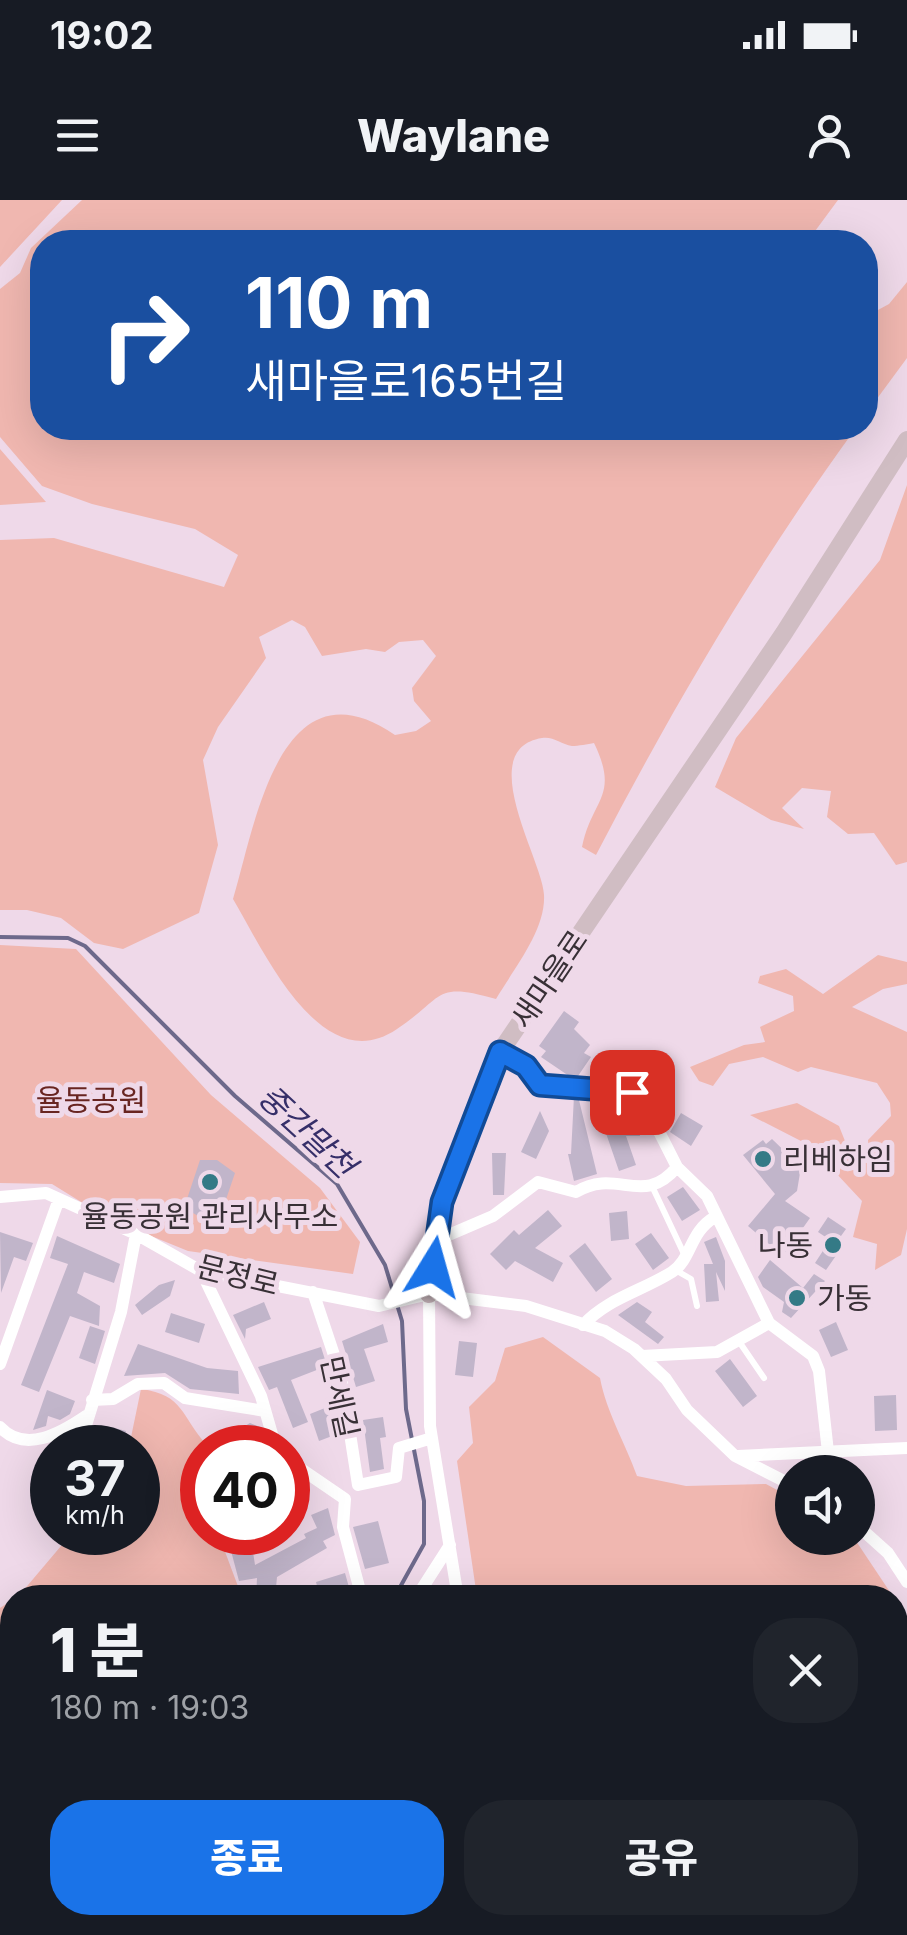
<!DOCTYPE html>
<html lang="ko">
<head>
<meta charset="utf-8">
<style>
  :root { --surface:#171b24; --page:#20242c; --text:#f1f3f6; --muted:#9ea1a6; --accent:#1a73e8 }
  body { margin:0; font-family:Inter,"Noto Sans KR",sans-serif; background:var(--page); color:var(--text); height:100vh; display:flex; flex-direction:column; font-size:38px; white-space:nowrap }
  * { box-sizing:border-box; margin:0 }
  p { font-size:32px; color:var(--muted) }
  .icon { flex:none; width:55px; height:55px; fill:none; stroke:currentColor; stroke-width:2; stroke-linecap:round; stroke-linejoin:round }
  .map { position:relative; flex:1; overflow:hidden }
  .panel { position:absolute; left:0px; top:1385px; width:908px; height:350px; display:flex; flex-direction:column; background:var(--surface); border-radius:40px 40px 0 0; box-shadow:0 10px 40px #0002 }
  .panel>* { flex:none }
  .guide { position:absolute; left:30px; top:30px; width:848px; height:210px; border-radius:40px; box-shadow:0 10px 40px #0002; background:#1a4fa0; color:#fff; overflow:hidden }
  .controls { position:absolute; left:775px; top:1255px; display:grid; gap:20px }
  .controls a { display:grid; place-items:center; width:100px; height:100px; border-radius:50%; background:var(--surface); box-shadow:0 10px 40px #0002; font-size:50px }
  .speed { position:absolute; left:30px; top:1225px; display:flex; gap:20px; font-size:50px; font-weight:700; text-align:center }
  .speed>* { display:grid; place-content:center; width:130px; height:130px; border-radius:50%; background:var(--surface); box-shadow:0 10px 40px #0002; line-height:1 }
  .speed small { font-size:25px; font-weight:400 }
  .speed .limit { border:15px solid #d22; background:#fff; color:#111 }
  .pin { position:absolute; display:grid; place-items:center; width:85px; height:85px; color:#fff; margin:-42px; border-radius:20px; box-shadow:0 5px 15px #0006 }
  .me { position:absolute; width:110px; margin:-55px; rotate:8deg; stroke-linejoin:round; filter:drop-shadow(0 0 8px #0008) }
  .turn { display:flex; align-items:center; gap:35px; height:210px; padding:0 50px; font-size:45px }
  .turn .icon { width:130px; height:130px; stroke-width:2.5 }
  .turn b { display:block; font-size:70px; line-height:85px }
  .round { display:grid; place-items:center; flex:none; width:105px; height:105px; border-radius:40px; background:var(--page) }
  .overview { display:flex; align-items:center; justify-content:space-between; height:170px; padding:0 50px }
  h1 { font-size:60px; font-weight:800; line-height:75px }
  .primary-button { display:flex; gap:20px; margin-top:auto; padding:20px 50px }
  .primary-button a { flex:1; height:115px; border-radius:40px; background:var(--accent); color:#fff; font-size:40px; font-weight:800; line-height:115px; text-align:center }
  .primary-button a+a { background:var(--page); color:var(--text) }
  .status { display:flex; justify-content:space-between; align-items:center; height:70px; padding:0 50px; background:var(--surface); direction:ltr }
  .status svg { height:28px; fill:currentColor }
  header { display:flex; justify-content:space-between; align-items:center; height:130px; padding:0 50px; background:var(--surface); font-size:45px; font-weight:800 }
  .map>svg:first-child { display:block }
</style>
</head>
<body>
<div class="status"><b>19:02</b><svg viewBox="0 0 49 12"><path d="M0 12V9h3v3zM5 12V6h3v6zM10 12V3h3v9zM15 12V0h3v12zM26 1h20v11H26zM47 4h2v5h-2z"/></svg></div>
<header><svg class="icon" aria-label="menu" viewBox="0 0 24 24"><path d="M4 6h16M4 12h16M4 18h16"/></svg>Waylane<svg class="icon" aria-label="person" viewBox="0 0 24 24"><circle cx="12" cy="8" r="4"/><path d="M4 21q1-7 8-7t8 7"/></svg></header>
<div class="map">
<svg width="907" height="1735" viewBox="0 0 907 1735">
  <rect width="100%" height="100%" fill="#efd9e9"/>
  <path fill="#f0b7b0" d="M 0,0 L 62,0 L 0,67 Z
    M 82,0 L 838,0 L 807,42 L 42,42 L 42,228 L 856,228 C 758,362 673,507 596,655 L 582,647 C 592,598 620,597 594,543 C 588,544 578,546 572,546 C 561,544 553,536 542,538 C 473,549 543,661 544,695 C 546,730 513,770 496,799 C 433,781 445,797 397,829 C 321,881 263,749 233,699 C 255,626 280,456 395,535 L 416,531 L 431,521 L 414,501 L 412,488 L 436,456 L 423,440 L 399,442 L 385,452 L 366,449 L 322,456 L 305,427 L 292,420 L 259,437 L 266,458 L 218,527 L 203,560 L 218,645 L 199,713 L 123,749 L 94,743 L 61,718 L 27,710 L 0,710 L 0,340 L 54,338 L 224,387 L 238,355 L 195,329 L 92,304 L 42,286 L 0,237 L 0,89 L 20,73 L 31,48 Z
    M 907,82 L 907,158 L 865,215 L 865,117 L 889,104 Z
    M 0,249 L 46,302 L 0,305 Z
    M 907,285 L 907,662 L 896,665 L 874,633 L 848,634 L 827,617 L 831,591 L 802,588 L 782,608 L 804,629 L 771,620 L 715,587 L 736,538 L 880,360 Z
    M 0,745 L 76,749 L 211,895 L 320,988 L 360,1042 L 353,1074 L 188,1051 L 107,1018 L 52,984 L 0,983 Z
    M 878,755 L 907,762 L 907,784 L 883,789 L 852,807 L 907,832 L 907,1029 L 901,1055 L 875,1070 L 877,1044 L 853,1037 L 862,1001 L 834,971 L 811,962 L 801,941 L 750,915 L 797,903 L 839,926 L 847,946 L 869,956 L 868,940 L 891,916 L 890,903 L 877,883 L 811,867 L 798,872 L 763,857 L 729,864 L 713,886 L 699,881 L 690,867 L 744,845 L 765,842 L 760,827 L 794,811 L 793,796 L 758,783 L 760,776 L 786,769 L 823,794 Z
    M 543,1137 L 600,1178 C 607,1214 625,1242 637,1276 L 686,1286 L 766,1284 L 792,1298 L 792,1338 L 854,1338 L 894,1398 L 477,1397 L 457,1261 L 473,1243 L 469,1207 L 495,1181 L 505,1148 Z
    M 141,1189 C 185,1195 180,1216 207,1245 L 199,1260 L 202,1332 L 218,1333 L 242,1397 L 17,1398 L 72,1333 L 138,1332 L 138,1248 L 129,1247 Z
    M 895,1398 L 907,1418 L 907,1735 L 522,1735 L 520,1723 L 895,1722 Z
    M 12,1400 C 13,1451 23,1622 0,1656 L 0,1408 Z
    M 0,1672 L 12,1674 L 12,1722 L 73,1723 L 71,1735 L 0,1725 Z"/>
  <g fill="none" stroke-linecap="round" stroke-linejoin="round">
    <path stroke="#6d698b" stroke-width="4" d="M 0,737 L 68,738 L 85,746 L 235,896 L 337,984 L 385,1065 L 402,1121 L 406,1209 L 424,1301 L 424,1344 L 394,1398
      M 368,1735 L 370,1722"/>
  </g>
  <path fill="#c1b5ca" d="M 564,811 L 579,822 L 574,829 L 590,845 L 584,853 L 591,857 L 578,876 L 569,876 L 541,857 L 546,851 L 539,846 Z
    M 574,896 L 578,896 L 597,974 L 574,981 L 568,954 L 571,954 Z
    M 598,910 L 637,910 L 640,936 L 626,936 L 636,965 L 619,971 Z
    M 540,911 L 549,931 L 536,959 L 521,952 Z
    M 681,913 L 703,926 L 691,946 L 670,932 Z
    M 772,939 L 801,967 L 797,991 L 785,1001 L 810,1018 L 783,1056 L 748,1026 L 775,994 L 743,955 L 763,940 L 766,944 Z
    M 492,953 L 506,953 L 504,995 L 493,995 Z
    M 200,960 L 217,960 L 235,973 L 221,1014 L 200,1017 L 184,1008 Z
    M 683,987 L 700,1010 L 682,1021 L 667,997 Z
    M 548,1010 L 562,1026 L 535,1048 L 563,1063 L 553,1082 L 515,1061 L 506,1070 L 490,1054 L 514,1030 L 519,1035 Z
    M 627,1011 L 629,1039 L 611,1041 L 609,1013 Z
    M 828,1017 L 846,1029 L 836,1043 L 842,1047 L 826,1070 L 815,1063 L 830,1040 L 818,1032 Z
    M 0,1032 L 33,1043 L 26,1061 L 14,1057 L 1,1093 Z
    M 651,1033 L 669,1058 L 653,1070 L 635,1044 Z
    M 57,1036 L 120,1064 L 114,1083 L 84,1072 L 77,1093 L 100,1106 L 99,1126 L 70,1116 L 39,1192 L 21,1185 L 68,1064 L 50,1058 Z
    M 716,1037 L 725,1061 L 725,1091 L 716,1072 L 719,1101 L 706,1102 L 704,1064 L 713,1064 L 704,1042 Z
    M 585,1043 L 612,1079 L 596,1092 L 569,1056 Z
    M 770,1060 L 803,1088 L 814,1074 L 825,1081 L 791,1118 L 782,1112 L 784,1102 L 763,1087 L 758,1077 Z
    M 175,1080 L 170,1096 L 142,1115 L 135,1105 L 159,1085 Z
    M 264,1102 L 271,1119 L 246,1129 L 245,1139 L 233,1115 Z
    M 637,1102 L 652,1112 L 645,1122 L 664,1137 L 658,1144 L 618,1115 Z
    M 171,1113 L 205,1124 L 199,1143 L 165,1132 Z
    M 836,1122 L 848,1150 L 831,1157 L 819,1130 Z
    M 383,1124 L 388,1142 L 364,1149 L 375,1181 L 356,1187 L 342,1141 Z
    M 90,1126 L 105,1131 L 95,1164 L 79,1158 Z
    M 459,1141 L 477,1143 L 473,1177 L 455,1175 Z
    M 138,1144 L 207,1168 L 238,1171 L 239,1194 L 190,1189 L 165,1173 L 124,1176 Z
    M 321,1147 L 327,1166 L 291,1180 L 308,1222 L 293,1228 L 277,1187 L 269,1190 L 258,1167 Z
    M 730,1159 L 757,1196 L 743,1207 L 715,1171 Z
    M 47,1190 L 75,1201 L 70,1214 L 60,1220 L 48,1216 L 46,1226 L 33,1230 Z
    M 896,1195 L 897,1230 L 875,1231 L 874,1196 Z
    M 335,1204 L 340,1233 L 319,1241 L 310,1214 Z
    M 383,1217 L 386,1237 L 380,1238 L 384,1269 L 370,1272 L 363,1220 Z
    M 250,1223 L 260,1227 L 265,1248 L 228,1247 L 231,1234 Z
    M 111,1227 L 126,1231 L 123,1241 L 136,1248 L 93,1248 L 97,1233 L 108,1236 Z
    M 328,1308 L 335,1335 L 323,1341 L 327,1348 L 277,1377 L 275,1398 L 256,1398 L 257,1378 L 239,1381 L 226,1332 L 243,1332 L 247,1353 L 253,1352 L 255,1365 L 306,1338 L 304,1334 L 317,1328 L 311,1315 Z
    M 378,1321 L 389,1363 L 365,1369 L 353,1327 Z
    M 345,1373 L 352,1398 L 320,1398 L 316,1382 Z"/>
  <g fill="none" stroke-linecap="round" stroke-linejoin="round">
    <path stroke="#fff" stroke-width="6" d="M 652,986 L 684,1054
      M 677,1071 L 691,1079 L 697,1106
      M 738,1140 L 764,1178
      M 135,1735 L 155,1722
      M 233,1735 L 237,1722"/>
    <path stroke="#fff" stroke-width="12" d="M 500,852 L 526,867 L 540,885 L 610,887 L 632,892 L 644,902 L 677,967 L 707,996 L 769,1123 L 813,1156 L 819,1171 L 828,1252
      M 0,997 L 46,993 L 136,1034 L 201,1071 L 379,1106 L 429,1094 L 526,1106 L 605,1131 L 634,1149 L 666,1179 L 687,1210 L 735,1256 L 792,1285
      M 437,1040 L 493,1016 L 538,982 L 576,992 C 617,967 643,1008 677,967
      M 201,1071 L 261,1196 L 276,1248
      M 313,1092 L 341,1176 L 358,1285
      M 429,1094 L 430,1226 L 458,1398
      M 583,1125 C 608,1098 642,1091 672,1072 C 692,1059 689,1032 715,1017
      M 642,1156 L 717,1152 L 769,1123
      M 0,1164 L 59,999
      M 92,1200 L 113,1199 L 138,1184 L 164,1183 L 185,1198 L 265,1211
      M 0,1227 C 25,1254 61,1233 86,1216
      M 79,1248 L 121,1112 L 136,1034
      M 738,1256 L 907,1248
      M 288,1260 L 345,1299 L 343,1327 L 362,1398
      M 358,1285 L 396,1277 L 399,1248 L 432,1238
      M 858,1326 L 888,1353 L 907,1382
      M 416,1398 L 450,1345
      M 182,1722 L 192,1735
      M 501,1722 L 503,1735
      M 81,1735 L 98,1722"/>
    <path stroke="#d0bdc3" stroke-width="18" d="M 429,1094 L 442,1002 L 500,852 L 784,433 L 907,240"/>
  </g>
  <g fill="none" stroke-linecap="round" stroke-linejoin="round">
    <defs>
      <path id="route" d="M 433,1067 L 442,1002 L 500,852 L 526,866 L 540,885 L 632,892"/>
    </defs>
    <use href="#route" stroke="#114b97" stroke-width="25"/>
    <use href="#route" stroke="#1a73e8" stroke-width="18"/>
  </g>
  <g fill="#347a86" stroke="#efd9e9" stroke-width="4">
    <circle cx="763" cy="959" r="10"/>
    <circle cx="210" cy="982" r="10"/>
    <circle cx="833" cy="1045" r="10"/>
    <circle cx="797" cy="1098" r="10"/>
  </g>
  <g text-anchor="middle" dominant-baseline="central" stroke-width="10" stroke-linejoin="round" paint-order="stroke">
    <g font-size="30" fill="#383036" stroke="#efd9e9">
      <text transform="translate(549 779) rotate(-56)">새마을로</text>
      <text transform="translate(238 1075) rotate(14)">문정로</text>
      <text transform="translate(340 1197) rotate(78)">만세길</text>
    </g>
    <g font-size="30" fill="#682521" stroke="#efd9e9">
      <text x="91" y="900">율동공원</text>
    </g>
    <g font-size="30" fill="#383036" stroke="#efd9e9" text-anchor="start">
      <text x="783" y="959">리베하임</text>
      <text x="210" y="1016" text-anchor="middle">율동공원 관리사무소</text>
      <text x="813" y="1045" text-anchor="end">나동</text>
      <text x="817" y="1098">가동</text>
    </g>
    <g font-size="32" font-style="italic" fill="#362f69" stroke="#efd9e9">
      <text transform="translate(307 931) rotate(43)">중간말천</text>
    </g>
  </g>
</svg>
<div class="controls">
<a><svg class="icon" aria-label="sound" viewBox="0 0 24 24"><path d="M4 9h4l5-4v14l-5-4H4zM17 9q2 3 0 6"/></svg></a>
</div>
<div class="speed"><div>37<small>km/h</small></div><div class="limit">40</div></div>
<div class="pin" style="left:632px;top:892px;background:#d93025"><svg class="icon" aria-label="arrive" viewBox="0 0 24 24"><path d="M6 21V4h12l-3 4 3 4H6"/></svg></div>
<svg class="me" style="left:433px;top:1067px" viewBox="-20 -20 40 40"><path d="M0-17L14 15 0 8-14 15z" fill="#1a73e8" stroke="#fff" stroke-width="4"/></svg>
<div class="guide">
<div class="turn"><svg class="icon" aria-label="right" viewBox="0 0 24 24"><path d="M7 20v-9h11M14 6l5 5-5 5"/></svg><div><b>110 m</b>새마을로165번길</div></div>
</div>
<section class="panel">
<div class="overview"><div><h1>1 분</h1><p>180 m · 19:03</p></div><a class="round"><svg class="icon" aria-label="close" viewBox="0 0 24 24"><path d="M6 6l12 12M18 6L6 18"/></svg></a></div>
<div class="primary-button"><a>종료</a><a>공유</a></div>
</section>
</div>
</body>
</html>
